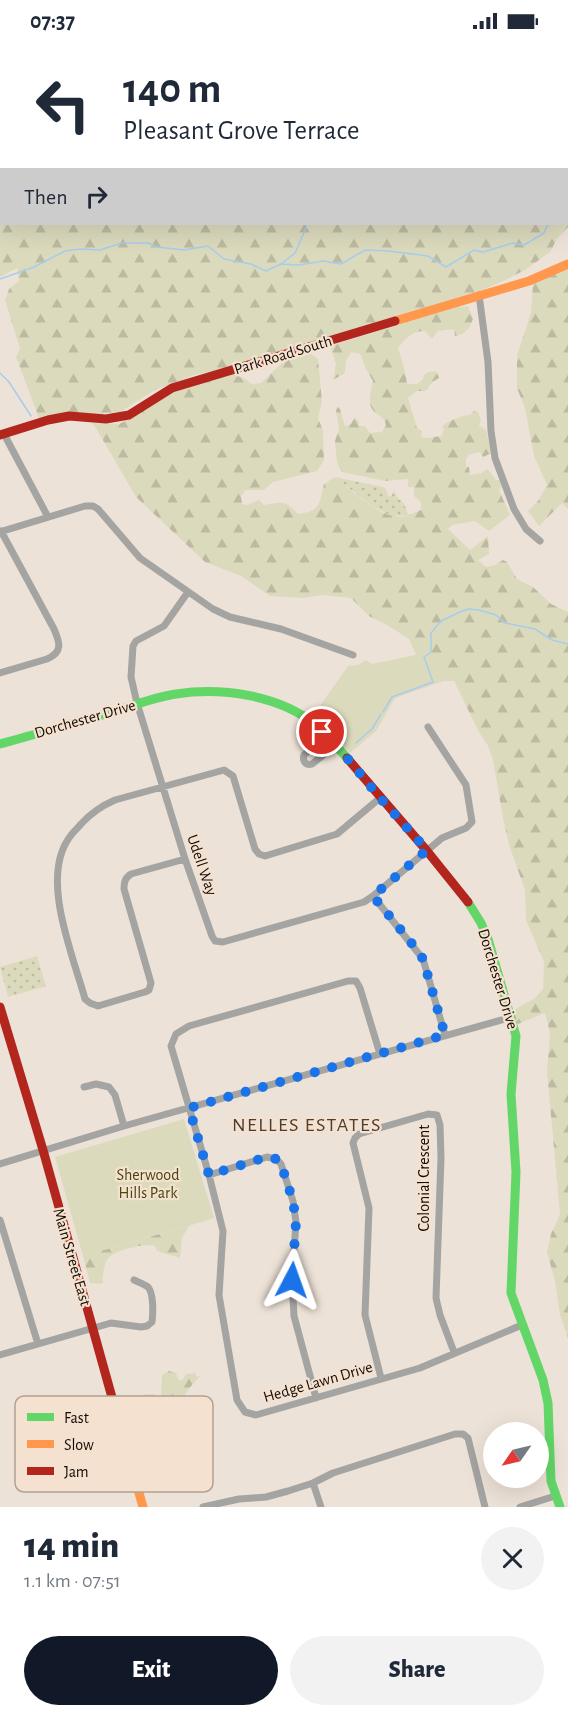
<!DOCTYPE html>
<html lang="en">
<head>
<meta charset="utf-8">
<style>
  :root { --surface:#fff; --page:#f2f2f3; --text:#1f2937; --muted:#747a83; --accent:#111827 }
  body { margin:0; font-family:"Alegreya Sans",sans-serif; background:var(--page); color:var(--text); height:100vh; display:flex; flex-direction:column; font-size:22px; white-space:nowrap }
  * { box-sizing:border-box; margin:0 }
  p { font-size:20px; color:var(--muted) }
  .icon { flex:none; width:33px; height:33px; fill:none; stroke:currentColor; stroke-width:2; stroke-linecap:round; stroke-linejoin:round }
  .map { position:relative; height:1465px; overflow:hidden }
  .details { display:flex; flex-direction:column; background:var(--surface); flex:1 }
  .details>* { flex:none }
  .top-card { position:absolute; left:0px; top:0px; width:568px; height:183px; box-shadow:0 6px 24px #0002; background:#fff; color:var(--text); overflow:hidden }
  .needle { width:39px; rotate:236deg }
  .buttons { position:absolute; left:483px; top:1380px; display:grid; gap:12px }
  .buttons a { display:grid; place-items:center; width:66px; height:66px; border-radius:50%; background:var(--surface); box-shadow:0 6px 24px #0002; font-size:30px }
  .pin { position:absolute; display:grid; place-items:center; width:51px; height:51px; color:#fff; margin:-26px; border:3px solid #fff; border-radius:50%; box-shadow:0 2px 6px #0007 }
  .me { position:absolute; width:66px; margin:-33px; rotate:4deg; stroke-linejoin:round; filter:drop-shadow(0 0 4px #0008) }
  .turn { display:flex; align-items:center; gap:21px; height:126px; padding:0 24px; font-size:27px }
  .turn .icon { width:78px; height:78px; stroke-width:2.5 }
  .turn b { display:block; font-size:42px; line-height:51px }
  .then { display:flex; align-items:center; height:57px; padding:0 24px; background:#0003; gap:12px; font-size:22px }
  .round { display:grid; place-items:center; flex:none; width:63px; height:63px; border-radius:32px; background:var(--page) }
  .summary { display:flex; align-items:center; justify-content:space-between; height:102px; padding:0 24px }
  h1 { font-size:36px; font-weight:800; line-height:45px }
  .action { display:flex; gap:12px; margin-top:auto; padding:12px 24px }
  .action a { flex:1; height:69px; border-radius:36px; background:var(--accent); color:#fff; font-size:24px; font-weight:800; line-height:69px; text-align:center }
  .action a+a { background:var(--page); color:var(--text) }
  .status { display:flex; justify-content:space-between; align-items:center; height:42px; padding:0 30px; background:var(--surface); direction:ltr }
  .status svg { height:16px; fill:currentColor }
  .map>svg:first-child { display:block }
</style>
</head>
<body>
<div class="status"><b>07:37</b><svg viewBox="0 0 49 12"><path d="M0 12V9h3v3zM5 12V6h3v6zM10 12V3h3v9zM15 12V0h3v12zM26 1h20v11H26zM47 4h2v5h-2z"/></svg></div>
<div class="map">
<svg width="568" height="1465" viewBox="0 0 568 1465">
  <defs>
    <pattern id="grass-dots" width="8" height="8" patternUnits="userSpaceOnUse" patternTransform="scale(1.5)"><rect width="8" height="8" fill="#dcdabd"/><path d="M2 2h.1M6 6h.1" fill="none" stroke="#bcbaa1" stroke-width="1.8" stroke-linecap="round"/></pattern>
    <pattern id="forest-firs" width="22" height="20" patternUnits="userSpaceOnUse" patternTransform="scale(1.5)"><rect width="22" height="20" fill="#dcdabd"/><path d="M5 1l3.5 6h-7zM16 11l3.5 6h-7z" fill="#bcbaa1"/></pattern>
  </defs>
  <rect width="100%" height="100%" fill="#ede2d7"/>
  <path fill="url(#grass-dots)" d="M 138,0 L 395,0 L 394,2 L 134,2 Z
    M 335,435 L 383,445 L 385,446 L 389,455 L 392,453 L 394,449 L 399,458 L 400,457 L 404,462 L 408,472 L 411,473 L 392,474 L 372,464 Z
    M 37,914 L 46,944 L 8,955 L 0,925 Z"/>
  <path fill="url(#forest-firs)" d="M 0,0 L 138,0 L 134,2 L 2,2 L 2,182 L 567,182 L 567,2 L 394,1 L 395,0 L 568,0 L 568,185 L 557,197 L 550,210 L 525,228 L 497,242 L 477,250 L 224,327 L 194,333 L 155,348 L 120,370 L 39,376 L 16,315 L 20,307 L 5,258 L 9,247 L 19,239 L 17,226 L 0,235 Z
    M 568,225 L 568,467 L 562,461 L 539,484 L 528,469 L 538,459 L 547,443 L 534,414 L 525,366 L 517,346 L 517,314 L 531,270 L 533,242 Z
    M 468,264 L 473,277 C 470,286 465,293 455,294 L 454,287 L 438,289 L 432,297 L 425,289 C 413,288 403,298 398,307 C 402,319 406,330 407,342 L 417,342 L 423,337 L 424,333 L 428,330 L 435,329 L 439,332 L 439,336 L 432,340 L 426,349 L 417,349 L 408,356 L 417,386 L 420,388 L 422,388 L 421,395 L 427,396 L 441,394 L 444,388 L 442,384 C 449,379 461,373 470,373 L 475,368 L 478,370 L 481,379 L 479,384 L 486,388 L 492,411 L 483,415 L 480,410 L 468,413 L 468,415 L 466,416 L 466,425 L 469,425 L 470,433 L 481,431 L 488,427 L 496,438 L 501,438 L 502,444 L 499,448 L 510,473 L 489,489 L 475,479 L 452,483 L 448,487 L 470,508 L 488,494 L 489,512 L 478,518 L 486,525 L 495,523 L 503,518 L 507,520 L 517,537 L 533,545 L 551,562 L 568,570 L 568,1296 L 560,1273 L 555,1239 L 547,1210 L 551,1192 L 560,1172 L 547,1030 L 550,991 L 545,971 L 518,982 L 513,977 L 514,968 L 535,956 L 543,947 L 544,920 L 526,878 L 525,848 L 509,803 L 503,776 L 493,718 L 488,704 L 478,688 L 454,639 L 444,639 L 418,617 L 409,597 L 387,583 L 369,574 L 351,556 L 322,553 L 303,556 L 270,554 L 241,534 L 205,520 L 136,455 L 93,381 L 119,382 L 133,375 L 170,351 L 233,332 L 245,337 L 252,342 L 261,341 L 284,319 L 311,312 L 318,317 L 322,360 L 318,376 L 323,389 L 324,418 L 317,429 L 273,440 L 264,448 L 245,448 L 241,455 L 242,462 L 247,463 L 259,458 L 264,463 C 282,460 285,458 298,472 C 321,469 319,462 324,442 L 335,435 C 349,446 376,472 394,474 C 403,476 412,472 421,468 L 421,460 L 414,454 L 414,445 L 408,445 L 408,437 L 385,439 L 342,430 L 337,420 L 335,399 L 339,387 L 336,368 L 338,365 L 340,367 L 345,384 L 351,382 L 355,375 L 359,380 L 359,384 L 365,384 L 370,391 L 382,390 L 386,383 C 384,377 383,376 377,372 C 365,363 371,350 373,339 L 366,327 L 360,312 L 351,310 L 346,319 L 345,331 L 333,338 L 336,322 L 330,304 L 454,266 Z
    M 211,1177 L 189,1184 L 182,1196 L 180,1216 L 157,1209 L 155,1204 C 144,1201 113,1208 107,1218 C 103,1225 103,1235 102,1242 L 90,1241 L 83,1214 Z
    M 169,1329 L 176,1331 L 178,1337 L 180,1339 L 183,1337 L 186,1332 L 195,1331 L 197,1335 L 201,1333 C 191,1344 180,1355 178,1371 L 184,1377 L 182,1381 L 173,1388 L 175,1396 L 183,1396 L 191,1392 L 203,1395 L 205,1410 L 200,1416 L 192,1403 L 185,1407 C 189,1415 187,1428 176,1431 L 173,1419 L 164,1407 L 160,1393 L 157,1393 L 157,1392 L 147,1394 L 150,1404 L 145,1406 L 145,1413 L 141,1413 L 126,1366 L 130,1364 C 139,1370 140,1378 149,1384 L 154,1382 L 157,1379 L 155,1370 L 143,1364 L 145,1352 L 154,1352 L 161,1358 L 162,1333 Z"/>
  <path fill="#dcdabd" d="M 415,613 L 430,617 L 449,632 L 444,639 L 395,656 L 376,689 L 350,711 L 330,690 L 312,675 L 348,624 L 358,623 L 366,618 L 372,622 Z
    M 184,1077 L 214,1176 L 83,1214 L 55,1115 Z"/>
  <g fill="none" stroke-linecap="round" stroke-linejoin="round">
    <path stroke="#a6cdec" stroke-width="1.5" d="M 567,89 L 568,89
      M 567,98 L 568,98
      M 567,158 L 568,157
      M 281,222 L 295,211 L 306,186 L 306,182
      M 0,237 L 34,225 L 65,209 L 80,207 L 100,208 L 122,201 L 148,201 L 157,205 L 184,208 L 208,204 L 224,217 L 251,222 L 266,229 L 281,222 L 299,223 L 323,219 L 341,222 L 365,208 L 389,209 L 428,214 L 446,225 L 474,208 L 483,210 L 513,201 L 524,203 L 544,191 L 548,182
      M 0,331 L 9,340 L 31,374
      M 383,670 L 392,655 L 433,640 L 424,615 L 431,610 L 431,591 L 441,579 L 460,570 L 468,567 L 479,568 L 496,573 L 505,581 L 535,587 L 552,598 L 568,602
      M 356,701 L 372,687 L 381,672"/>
    <path stroke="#a4a4a2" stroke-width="7" d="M 479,253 L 488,320 L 491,389 L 495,416 L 514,467 L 526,487 L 540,499
      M 4,392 L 48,475
      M 0,490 L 85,464 L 93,464 L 98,467 L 140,516 L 213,567 L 230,575 L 281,587 L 353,613
      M 188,550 L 164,584 L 136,599 L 133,604 L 131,635 L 137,661 L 185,817 L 212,894 L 215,899 L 223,900 L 364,860 L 373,854 L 442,796 L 466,786 L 472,780 L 466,743 L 428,685
      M 0,631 L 47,617 C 63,610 60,601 54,587 L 1,489
      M 325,693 L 304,713 C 302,719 306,724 312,722 L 336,703
      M 185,817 L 131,832 C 125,836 124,840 124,847 L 151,941 L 149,948 L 145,950 L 98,964 L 90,961 L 85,957 C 73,913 40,837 69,796 C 72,791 77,787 81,782 C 91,771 101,764 115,758 L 224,728 L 233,734 L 255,807 L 259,812 L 265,814 L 337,792 L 380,756
      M 373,854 L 423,917 L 445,993
      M 380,1012 L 360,946 L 356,939 L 348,939 L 189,984 L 176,992 L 171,1004 L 209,1133 L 223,1189 L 219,1253 L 237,1358 L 245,1370 L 256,1373 L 420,1326 L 522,1283
      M 84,1045 L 96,1042 L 109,1045 L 115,1053 L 124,1084
      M 0,1122 L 124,1084 L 512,975
      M 209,1133 L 267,1115 L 276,1117 L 281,1122 L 293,1159 L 296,1180 L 292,1238 L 294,1274 L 316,1356
      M 0,1178 L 38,1302
      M 0,1313 L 111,1281 L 141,1285 L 147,1284 L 152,1280 C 153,1272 154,1252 148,1245 C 144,1242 138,1240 134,1238
      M 381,1336 L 365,1273 L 369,1166 L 353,1101 L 355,1096 L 359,1092 L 428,1072 L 437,1073 L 440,1083 L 441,1116 L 436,1256 L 440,1273 L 454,1310
      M 313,1441 L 321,1465
      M 203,1465 L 239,1457 L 266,1455 L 288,1449 L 313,1441 L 333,1431 L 455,1392 L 463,1392 L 468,1396 L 485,1465
      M 520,1465 L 555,1454"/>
    <path stroke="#63d668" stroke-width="9" d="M 0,702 C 37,692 73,681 110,671 C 132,664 154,655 176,652 C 222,645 279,653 316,683 C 327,693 337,705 347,716
      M 468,860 L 481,881 L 488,897 L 516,994 L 511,1052 L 516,1130 L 511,1251 L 543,1338 L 548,1361 L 551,1439 L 560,1465"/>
    <path stroke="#ff974d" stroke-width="9" d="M 395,279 L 529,239 L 568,222
      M 113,1359 L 143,1465"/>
    <path stroke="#b3261e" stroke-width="9" d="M 0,393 L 48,378 L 69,374 L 106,377 L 129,373 L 172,346 L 395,279
      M 347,716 L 427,809 L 468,860
      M 0,965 L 43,1108 L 113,1359"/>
  </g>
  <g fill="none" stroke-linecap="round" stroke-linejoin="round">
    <path stroke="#1a73e8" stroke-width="10" stroke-dasharray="0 18" d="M 292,1238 L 296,1180 L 293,1159 L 281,1122 L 276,1117 L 267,1115 L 209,1133 L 189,1066 L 445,993 L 423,917 L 410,899 L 373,854 L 427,808 L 380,756 L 343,711 L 322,690"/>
  </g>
  <g text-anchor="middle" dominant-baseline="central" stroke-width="4.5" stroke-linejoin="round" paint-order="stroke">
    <g font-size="16" fill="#120b06" stroke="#f5e1cf">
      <text transform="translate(283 313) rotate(-17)">Park Road South</text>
      <text transform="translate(85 677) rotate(-16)">Dorchester Drive</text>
      <text transform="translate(202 823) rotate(71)">Udell Way</text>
      <text transform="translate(498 937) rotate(73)">Dorchester Drive</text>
      <text transform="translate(424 1136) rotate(-90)">Colonial Crescent</text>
      <text transform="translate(72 1215) rotate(74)">Main Street East</text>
      <text transform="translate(318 1340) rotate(-16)">Hedge Lawn Drive</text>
    </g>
    <g font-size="16" fill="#444711" stroke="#f5e1cf">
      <text x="148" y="1133">Sherwood<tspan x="148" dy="18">Hills Park</tspan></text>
    </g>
    <g font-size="20" letter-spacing="1.5" fill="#4c3d2e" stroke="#f5e1cf">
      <text x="307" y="1083">NELLES ESTATES</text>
    </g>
  </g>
  <rect x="15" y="1354" width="198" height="96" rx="9" fill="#f5e1cf" stroke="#b1a193" stroke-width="1.5"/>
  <rect x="27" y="1371" width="27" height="8" fill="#63d668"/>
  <rect x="27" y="1398" width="27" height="8" fill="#ff974d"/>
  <rect x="27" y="1425" width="27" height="8" fill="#b3261e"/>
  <g font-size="16" fill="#120b06">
    <text x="64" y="1381">Fast</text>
    <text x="64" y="1408">Slow</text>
    <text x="64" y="1435">Jam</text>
  </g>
</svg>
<div class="buttons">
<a><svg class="needle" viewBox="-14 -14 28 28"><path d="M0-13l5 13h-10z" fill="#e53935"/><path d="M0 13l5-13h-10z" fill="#747a83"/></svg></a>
</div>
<div class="pin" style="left:322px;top:690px;background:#d93025"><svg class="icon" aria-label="arrive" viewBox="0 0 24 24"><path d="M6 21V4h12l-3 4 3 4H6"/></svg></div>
<svg class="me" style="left:292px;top:1238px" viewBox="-20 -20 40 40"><path d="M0-17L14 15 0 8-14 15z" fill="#1a73e8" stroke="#fff" stroke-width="4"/></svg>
<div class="top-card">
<div class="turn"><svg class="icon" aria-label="left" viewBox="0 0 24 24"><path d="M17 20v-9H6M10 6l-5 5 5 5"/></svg><div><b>140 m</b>Pleasant Grove Terrace</div></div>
<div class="then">Then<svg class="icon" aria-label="right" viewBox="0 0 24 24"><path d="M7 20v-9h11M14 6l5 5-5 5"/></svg></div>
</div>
</div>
<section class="details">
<div class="summary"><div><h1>14 min</h1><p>1.1 km · 07:51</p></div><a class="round"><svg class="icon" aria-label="close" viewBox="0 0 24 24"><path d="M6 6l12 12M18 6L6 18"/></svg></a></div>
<div class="action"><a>Exit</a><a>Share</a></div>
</section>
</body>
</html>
